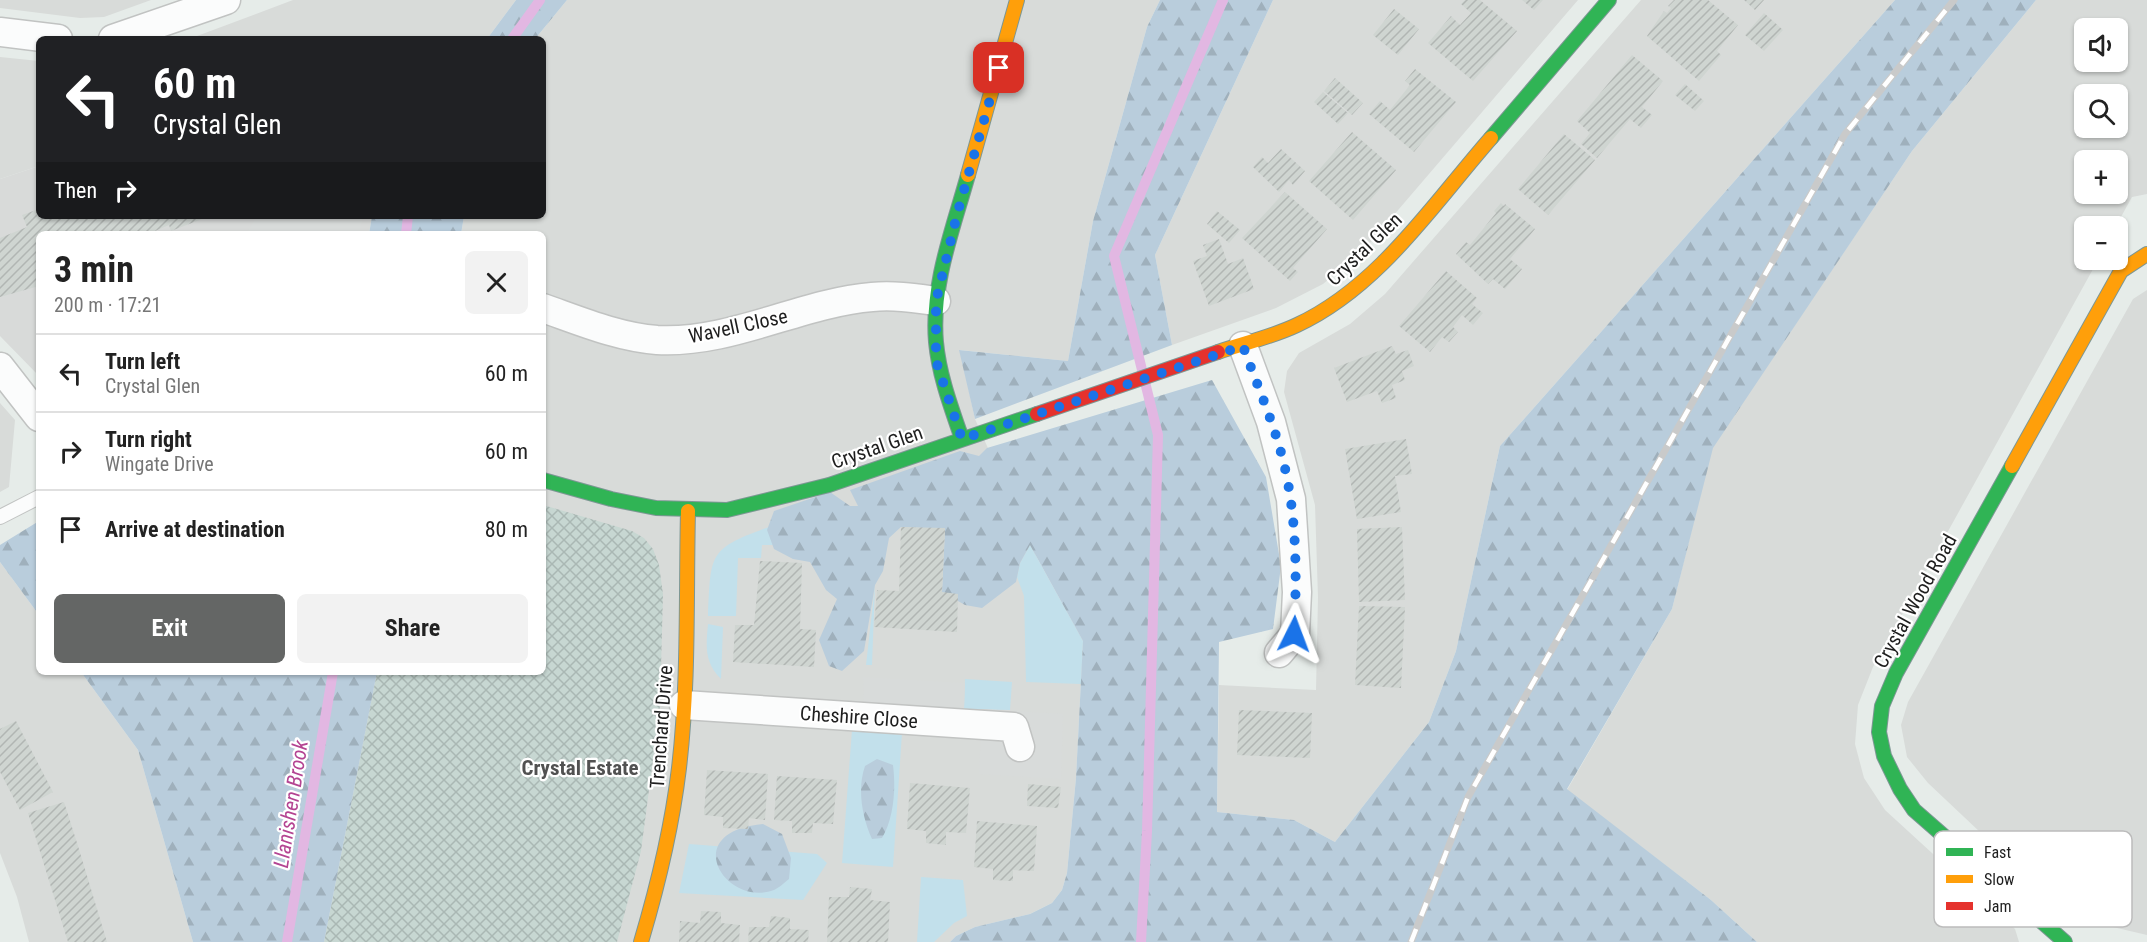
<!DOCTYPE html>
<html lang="en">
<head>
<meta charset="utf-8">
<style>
  :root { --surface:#fff; --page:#f2f2f2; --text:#222; --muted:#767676; --line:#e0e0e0; --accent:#646665 }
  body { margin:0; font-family:"Roboto Condensed",sans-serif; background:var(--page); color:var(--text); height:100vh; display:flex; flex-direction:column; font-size:22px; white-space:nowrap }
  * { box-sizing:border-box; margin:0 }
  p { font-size:20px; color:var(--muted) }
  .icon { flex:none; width:33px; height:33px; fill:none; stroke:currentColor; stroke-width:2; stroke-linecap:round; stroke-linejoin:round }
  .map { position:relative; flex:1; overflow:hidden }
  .panel { position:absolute; left:36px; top:231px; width:510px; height:444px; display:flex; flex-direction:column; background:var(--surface); border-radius:9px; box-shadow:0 2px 4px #0004 }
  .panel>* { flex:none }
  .top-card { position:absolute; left:36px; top:36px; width:510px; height:183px; border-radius:9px; box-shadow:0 2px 4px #0004; background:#202124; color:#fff; overflow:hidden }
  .tools { position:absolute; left:2074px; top:18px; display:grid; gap:12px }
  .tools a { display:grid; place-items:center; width:54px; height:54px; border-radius:9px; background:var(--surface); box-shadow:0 2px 4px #0004; font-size:30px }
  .pin { position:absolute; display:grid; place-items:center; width:51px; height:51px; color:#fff; margin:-26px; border-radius:12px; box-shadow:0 3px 9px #0006 }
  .me { position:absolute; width:66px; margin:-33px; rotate:3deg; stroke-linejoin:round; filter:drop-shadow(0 0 4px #0008) }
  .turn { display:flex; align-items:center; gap:21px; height:126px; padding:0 18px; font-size:27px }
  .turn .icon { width:78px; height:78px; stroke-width:2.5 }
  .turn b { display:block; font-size:42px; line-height:51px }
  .then { display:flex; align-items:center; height:57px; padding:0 18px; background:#0003; gap:12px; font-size:22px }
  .round { display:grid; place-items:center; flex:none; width:63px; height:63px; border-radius:9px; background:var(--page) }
  .headline { display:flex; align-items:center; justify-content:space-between; height:102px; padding:0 18px }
  h1 { font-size:36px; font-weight:700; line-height:45px }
  .cta { display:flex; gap:12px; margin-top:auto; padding:12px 18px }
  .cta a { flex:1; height:69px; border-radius:9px; background:var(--accent); color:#fff; font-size:24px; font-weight:700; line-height:69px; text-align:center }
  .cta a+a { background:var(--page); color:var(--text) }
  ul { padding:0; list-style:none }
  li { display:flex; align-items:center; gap:18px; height:78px; padding:0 18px; border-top:2px solid var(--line) }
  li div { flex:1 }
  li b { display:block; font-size:22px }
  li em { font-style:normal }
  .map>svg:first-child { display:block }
</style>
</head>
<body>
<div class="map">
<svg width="2147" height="942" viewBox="0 0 2147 942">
  <defs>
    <pattern id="construction-cross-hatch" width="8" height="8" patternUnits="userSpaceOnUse" patternTransform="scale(1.5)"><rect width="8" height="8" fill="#c7d7d2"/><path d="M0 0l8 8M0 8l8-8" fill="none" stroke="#aab8b4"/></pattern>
    <pattern id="forest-firs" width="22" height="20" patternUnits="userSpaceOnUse" patternTransform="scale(1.5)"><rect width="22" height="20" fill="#b9cddc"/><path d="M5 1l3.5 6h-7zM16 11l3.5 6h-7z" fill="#9fb0bc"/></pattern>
    <pattern id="building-hatch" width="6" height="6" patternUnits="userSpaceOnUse" patternTransform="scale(1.5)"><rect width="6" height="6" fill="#cfd5d1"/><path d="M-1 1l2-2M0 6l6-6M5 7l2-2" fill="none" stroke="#b1b6b3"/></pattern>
  </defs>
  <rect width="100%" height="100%" fill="#e6ece9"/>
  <path fill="#d8dbd9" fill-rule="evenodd" d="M 0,0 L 151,0 L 104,17 L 80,18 L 0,8 Z
    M 293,0 L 516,0 L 487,39 L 189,39 Z
    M 567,0 L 1160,0 L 1147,27 L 1093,221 L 1068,361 L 960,350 L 975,419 L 1039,563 L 1083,641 L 1076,778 L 1067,873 L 1062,890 L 1052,903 L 1030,914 L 975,927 L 956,936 L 950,942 L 324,942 L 377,672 L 543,672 L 543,234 L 461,234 L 464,216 L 543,216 L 543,39 L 535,39 Z
    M 1273,0 L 1578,0 L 1363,251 L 1323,284 L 1276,308 L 1172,345 L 1155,255 Z
    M 1641,0 L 1895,0 L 1500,446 L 1456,651 L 1429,722 L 1335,842 L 1294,820 L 1217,812 L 1219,685 L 1316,690 L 1318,597 L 1315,505 L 1284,392 L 1287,371 L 1299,353 L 1350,324 L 1385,294 Z
    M 2036,0 L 2147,0 L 2147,194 L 2132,197 L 2116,226 L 2085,226 L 2085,260 L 2098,260 L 1873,667 L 1858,705 L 1855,744 L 1864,778 L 1885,810 L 2015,929 L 2019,942 L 1757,942 L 1711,900 L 1567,790 L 1672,609 L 1712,448 L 1912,151 ZM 2085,28 L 2118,28 L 2118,62 L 2085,62 ZM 2085,94 L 2118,94 L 2118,128 L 2085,128 ZM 2085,160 L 2118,160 L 2118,194 L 2085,194 Z
    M 0,57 L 39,61 L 39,166 L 0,179 Z
    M 2147,290 L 2147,935 L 2070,917 L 1928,783 L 1907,757 L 1901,725 L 1908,702 L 2133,299 Z
    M 0,403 L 15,420 L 9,487 L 0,492 Z
    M 0,562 L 39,615 L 39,672 L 81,672 L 138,750 L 193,942 L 29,942 L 17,897 L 0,853 Z"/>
  <path fill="#d8dad9" d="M 39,166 L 39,216 L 372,216 L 369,234 L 39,234 L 39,376 L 0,336 L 0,179 Z"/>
  <path fill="url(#construction-cross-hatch)" d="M 543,505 L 632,531 L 644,538 L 653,549 L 659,565 L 663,594 L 660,706 L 641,851 L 617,942 L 324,942 L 377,672 L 543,672 Z"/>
  <path fill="#c2e0eb" d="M 769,527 L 773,545 L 762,545 L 761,558 L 738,558 L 736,616 L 708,616 C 711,553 708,549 769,527 Z
    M 1030,545 L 1083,641 L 1081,684 L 1026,682 L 1024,596 L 1017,577 L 1020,563 Z
    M 875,585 L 872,665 L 866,665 Z
    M 708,624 L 723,627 L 721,679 C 704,662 706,646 708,624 Z
    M 965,679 L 1012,682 L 1010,710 L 964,709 Z
    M 852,730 L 902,733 L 893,867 L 842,863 Z
    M 689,844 L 817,854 L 827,863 L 803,900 L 679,893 Z
    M 921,877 L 963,880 L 967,916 L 954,923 L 934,942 L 917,942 Z"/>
  <path fill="url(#forest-firs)" d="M 516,0 L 567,0 L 535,39 L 487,39 Z
    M 1160,0 L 1273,0 L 1155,255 L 1172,345 L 975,419 L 959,350 L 1068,361 L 1093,221 L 1147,27 Z
    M 1895,0 L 2036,0 L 1912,151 L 1713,448 L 1672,609 L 1567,789 L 1711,900 L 1757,942 L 950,942 L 956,936 L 975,927 L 1030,914 L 1052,903 L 1062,890 L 1067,873 L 1076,778 L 1083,641 L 1030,545 L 1020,563 L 1016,582 L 982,608 L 965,605 L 942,592 L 945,529 L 901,527 L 889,538 L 883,571 L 875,585 L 864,651 L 842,671 L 829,666 L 819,640 L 837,599 L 826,590 L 810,562 L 793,559 L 774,549 L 767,530 L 774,511 L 830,492 L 850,506 L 858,506 L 850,490 L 960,451 L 979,456 L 987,448 L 1212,380 L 1266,477 L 1281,566 L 1273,629 L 1219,642 L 1217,812 L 1294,820 L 1335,842 L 1429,722 L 1456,651 L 1500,446 Z
    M 372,216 L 464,216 L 461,234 L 369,234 Z
    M 39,521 L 39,615 L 0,562 L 0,545 Z
    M 81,672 L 377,672 L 324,942 L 193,942 L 138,750 Z
    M 877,759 L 893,765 C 896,788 894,818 882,838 L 872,839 C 862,817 857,789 865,766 Z
    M 763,824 L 782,834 L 791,858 L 789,879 C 785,882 779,888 774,890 C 726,908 677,832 763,824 Z"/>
  <path fill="#d8dbda" d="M 257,216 L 363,216 L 359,234 L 246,234 Z
    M 863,677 L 965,683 L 964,709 L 864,702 Z
    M 982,709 L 1063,714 L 1061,779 L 979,774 Z"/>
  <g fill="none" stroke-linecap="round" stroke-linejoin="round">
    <path stroke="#e2b7e2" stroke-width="10" d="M 512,39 L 540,0
      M 406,234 L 408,216
      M 287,942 L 333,672
      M 1141,942 L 1147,831 L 1158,435 L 1114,256 L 1223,0"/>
  </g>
  <path fill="url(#building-hatch)" d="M 1465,0 L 1480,0 L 1517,31 L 1473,81 L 1428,43 L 1451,16 L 1460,25 L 1471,13 L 1461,4 Z
    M 1522,0 L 1543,0 L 1534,10 Z
    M 1674,0 L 1708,0 L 1738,25 L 1717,51 L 1721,55 L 1699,81 L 1647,36 L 1664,11 L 1667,13 L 1671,8 L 1668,6 Z
    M 1744,0 L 1764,0 L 1755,10 Z
    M 1394,9 L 1419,29 L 1398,55 L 1373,35 Z
    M 1764,13 L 1783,30 L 1764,51 L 1745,35 Z
    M 1632,55 L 1663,81 L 1642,107 L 1652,115 L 1641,128 L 1630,119 L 1597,158 L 1581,144 L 1590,133 L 1577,121 Z
    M 1415,69 L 1456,102 L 1414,152 L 1369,114 L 1380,101 L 1390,110 L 1410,85 L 1405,81 Z
    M 1335,78 L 1363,103 L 1352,115 L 1324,91 Z
    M 1685,84 L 1704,101 L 1695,111 L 1675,95 Z
    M 1323,92 L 1348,113 L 1338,124 L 1314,102 Z
    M 1352,132 L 1396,170 L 1353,220 L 1309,181 Z
    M 1564,134 L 1595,160 L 1548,215 L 1518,189 Z
    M 1281,149 L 1305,171 L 1293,185 L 1289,180 L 1279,192 L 1253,167 L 1262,157 L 1268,163 Z
    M 1285,192 L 1327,229 L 1293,268 L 1298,272 L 1290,281 L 1242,238 Z
    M 1501,203 L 1504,206 L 1505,204 L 1535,229 L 1510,259 L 1522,269 L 1505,289 L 1493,279 L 1488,284 L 1456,254 L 1466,242 L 1470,245 L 1496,213 L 1494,211 Z
    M 39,209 L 39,216 L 210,216 L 171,231 L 169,225 L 148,234 L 39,234 L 39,286 L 0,297 L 0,238 L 27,227 L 22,215 Z
    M 1217,211 L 1240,230 L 1229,243 L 1207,224 Z
    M 1219,239 L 1228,264 L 1243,258 L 1254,289 L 1209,306 L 1193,261 L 1207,256 L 1203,245 Z
    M 1446,271 L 1477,298 L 1472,304 L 1483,313 L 1473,325 L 1462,315 L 1453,327 L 1458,332 L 1449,342 L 1442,337 L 1430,352 L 1399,326 Z
    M 1392,346 L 1396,354 L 1408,350 L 1414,366 L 1402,371 L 1405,380 L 1392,385 L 1396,398 L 1382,403 L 1377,391 L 1347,402 L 1334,368 Z
    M 1406,439 L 1412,474 L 1395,476 L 1401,512 L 1357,519 L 1345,449 Z
    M 901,527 L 945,528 L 942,592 L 958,594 L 957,632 L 874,627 L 877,590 L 899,591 Z
    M 1402,527 L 1405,600 L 1359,602 L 1357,529 Z
    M 760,561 L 802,563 L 800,629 L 816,630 L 814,667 L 733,662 L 735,625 L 754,625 Z
    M 1359,606 L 1405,607 L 1401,688 L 1355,685 Z
    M 1239,710 L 1312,713 L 1310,758 L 1237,755 Z
    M 16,721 L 53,792 L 20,810 L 0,772 L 0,729 Z
    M 707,770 L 768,774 L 765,820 L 749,818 L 748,829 L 723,828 L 723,817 L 704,815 Z
    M 777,776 L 837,780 L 833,824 L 813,823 L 812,833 L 792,833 L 792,821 L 774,820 Z
    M 910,783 L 970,788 L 966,833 L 946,832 L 946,845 L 926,843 L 926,831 L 907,829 Z
    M 1028,784 L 1061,787 L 1058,808 L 1027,806 Z
    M 64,802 L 78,846 L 107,942 L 68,942 L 28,813 Z
    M 977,821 L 1037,826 L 1034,871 L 1013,870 L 1013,881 L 993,880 L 993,869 L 974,867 Z
    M 850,887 L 872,889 L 870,900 L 890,902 L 888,942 L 827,942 L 829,897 L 849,897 Z
    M 701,911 L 721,912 L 721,923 L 740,925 L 739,942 L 679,942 L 680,921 L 700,923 Z
    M 771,916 L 790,918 L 790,929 L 809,930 L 808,942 L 748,942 L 749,927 L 769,927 Z"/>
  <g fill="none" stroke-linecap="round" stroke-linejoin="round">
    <defs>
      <path id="lane" d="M 0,517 L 39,497"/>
      <path id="street" d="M 0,32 L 58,39
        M 113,39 L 226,0
        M 543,308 C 580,321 618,337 657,340 C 731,344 800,303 872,297 C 894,295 914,298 936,301
        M 1243,346 L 1271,422 L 1291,499 L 1297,592 L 1295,634 L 1279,653
        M 0,367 L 39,417
        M 684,705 L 1014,727 L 1020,747"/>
      <path id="fast" d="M 1491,138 L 1609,0
        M 962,439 C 951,407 939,375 936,342 C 931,285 953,229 968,175
        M 2012,466 L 1896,673 L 1882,706 L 1879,732 L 1884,756 L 1900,789 L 1914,810 L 2065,942
        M 543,480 L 611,499 L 656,508 L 727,510 L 829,485 L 1037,414"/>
      <path id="slow" d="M 968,175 L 1017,0
        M 1218,352 C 1244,343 1272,337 1297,325 C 1379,287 1433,204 1491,138
        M 2012,466 L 2121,271 L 2147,254
        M 641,942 C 658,885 672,827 679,768 C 689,682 686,596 688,511"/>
      <path id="jam" d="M 1037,414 L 1218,352"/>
    </defs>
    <use href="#lane" stroke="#c1c3c2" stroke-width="16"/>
    <use href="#street" stroke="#c1c3c2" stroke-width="31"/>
    <use href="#fast" stroke="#7d9794" stroke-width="16"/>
    <use href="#slow" stroke="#7d9794" stroke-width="16"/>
    <use href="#jam" stroke="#7d9794" stroke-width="16"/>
    <use href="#lane" stroke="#fbfcfc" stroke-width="14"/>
    <use href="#street" stroke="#fbfcfc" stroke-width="28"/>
    <use href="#fast" stroke="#30b455" stroke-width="14"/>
    <use href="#slow" stroke="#ff9f0a" stroke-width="14"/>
    <use href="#jam" stroke="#e5322d" stroke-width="14"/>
    <defs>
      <path id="rail" d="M 1411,942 L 1468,797 L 1845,134 L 1954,0"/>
    </defs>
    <use href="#rail" stroke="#c9caca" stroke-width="7"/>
    <use href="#rail" stroke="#fff" stroke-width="4.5" stroke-dasharray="14" stroke-linecap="butt"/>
  </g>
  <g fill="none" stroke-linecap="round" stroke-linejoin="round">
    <path stroke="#1a73e8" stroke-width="10" stroke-dasharray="0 18" d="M 999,68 L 958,211 L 936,301 L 936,361 L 962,439 L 1243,346 C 1257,385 1274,423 1284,464 C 1297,519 1297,577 1294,634"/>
  </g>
  <g text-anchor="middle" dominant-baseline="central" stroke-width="4.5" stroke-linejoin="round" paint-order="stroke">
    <g font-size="20" fill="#1e1e1e" stroke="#fff">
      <text transform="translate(1364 249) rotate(-44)">Crystal Glen</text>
      <text transform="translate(738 326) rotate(-12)">Wavell Close</text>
      <text transform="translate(877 447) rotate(-19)">Crystal Glen</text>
      <text transform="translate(1915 601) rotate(-61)">Crystal Wood Road</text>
      <text transform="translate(859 717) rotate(4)">Cheshire Close</text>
      <text transform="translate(661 727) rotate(-86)">Trenchard Drive</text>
    </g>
    <g font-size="21" font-weight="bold" fill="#515151" stroke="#fff">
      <text x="580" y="768">Crystal Estate</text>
    </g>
    <g font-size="21" font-style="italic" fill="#b44492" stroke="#fff">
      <text transform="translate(291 804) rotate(-81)">Llanishen Brook</text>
    </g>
  </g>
  <rect x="1934" y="831" width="198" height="96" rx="9" fill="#fff" stroke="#bcbcbc" stroke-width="1.5"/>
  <rect x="1946" y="848" width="27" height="8" fill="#30b455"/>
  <rect x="1946" y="875" width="27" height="8" fill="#ff9f0a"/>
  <rect x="1946" y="902" width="27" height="8" fill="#e5322d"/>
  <g font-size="16" fill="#1e1e1e">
    <text x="1984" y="858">Fast</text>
    <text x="1984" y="885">Slow</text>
    <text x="1984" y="912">Jam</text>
  </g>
</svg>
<div class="tools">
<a><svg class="icon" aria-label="sound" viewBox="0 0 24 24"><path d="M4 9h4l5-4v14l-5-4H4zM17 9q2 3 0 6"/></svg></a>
<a><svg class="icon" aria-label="search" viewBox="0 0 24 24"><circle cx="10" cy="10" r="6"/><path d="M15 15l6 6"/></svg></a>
<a>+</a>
<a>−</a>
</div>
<div class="pin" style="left:999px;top:68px;background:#d93025"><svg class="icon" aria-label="arrive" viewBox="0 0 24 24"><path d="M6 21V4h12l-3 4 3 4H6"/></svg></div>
<svg class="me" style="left:1294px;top:634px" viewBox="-20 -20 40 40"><path d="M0-17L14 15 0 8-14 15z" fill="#1a73e8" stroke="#fff" stroke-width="4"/></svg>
<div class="top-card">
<div class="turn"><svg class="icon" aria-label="left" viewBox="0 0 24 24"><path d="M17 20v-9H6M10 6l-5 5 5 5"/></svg><div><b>60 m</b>Crystal Glen</div></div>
<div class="then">Then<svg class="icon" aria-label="right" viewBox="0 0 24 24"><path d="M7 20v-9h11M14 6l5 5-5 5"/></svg></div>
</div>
<section class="panel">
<div class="headline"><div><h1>3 min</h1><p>200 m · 17:21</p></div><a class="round"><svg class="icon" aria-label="close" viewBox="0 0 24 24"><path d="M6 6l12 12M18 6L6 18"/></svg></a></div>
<ul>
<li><svg class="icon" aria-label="left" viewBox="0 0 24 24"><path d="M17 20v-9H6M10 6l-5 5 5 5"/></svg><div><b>Turn left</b><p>Crystal Glen</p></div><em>60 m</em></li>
<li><svg class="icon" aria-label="right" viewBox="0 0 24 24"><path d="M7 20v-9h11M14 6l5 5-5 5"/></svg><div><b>Turn right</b><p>Wingate Drive</p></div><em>60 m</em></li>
<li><svg class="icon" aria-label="arrive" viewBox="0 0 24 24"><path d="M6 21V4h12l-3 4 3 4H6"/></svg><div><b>Arrive at destination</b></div><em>80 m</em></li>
</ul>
<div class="cta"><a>Exit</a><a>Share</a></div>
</section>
</div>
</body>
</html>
